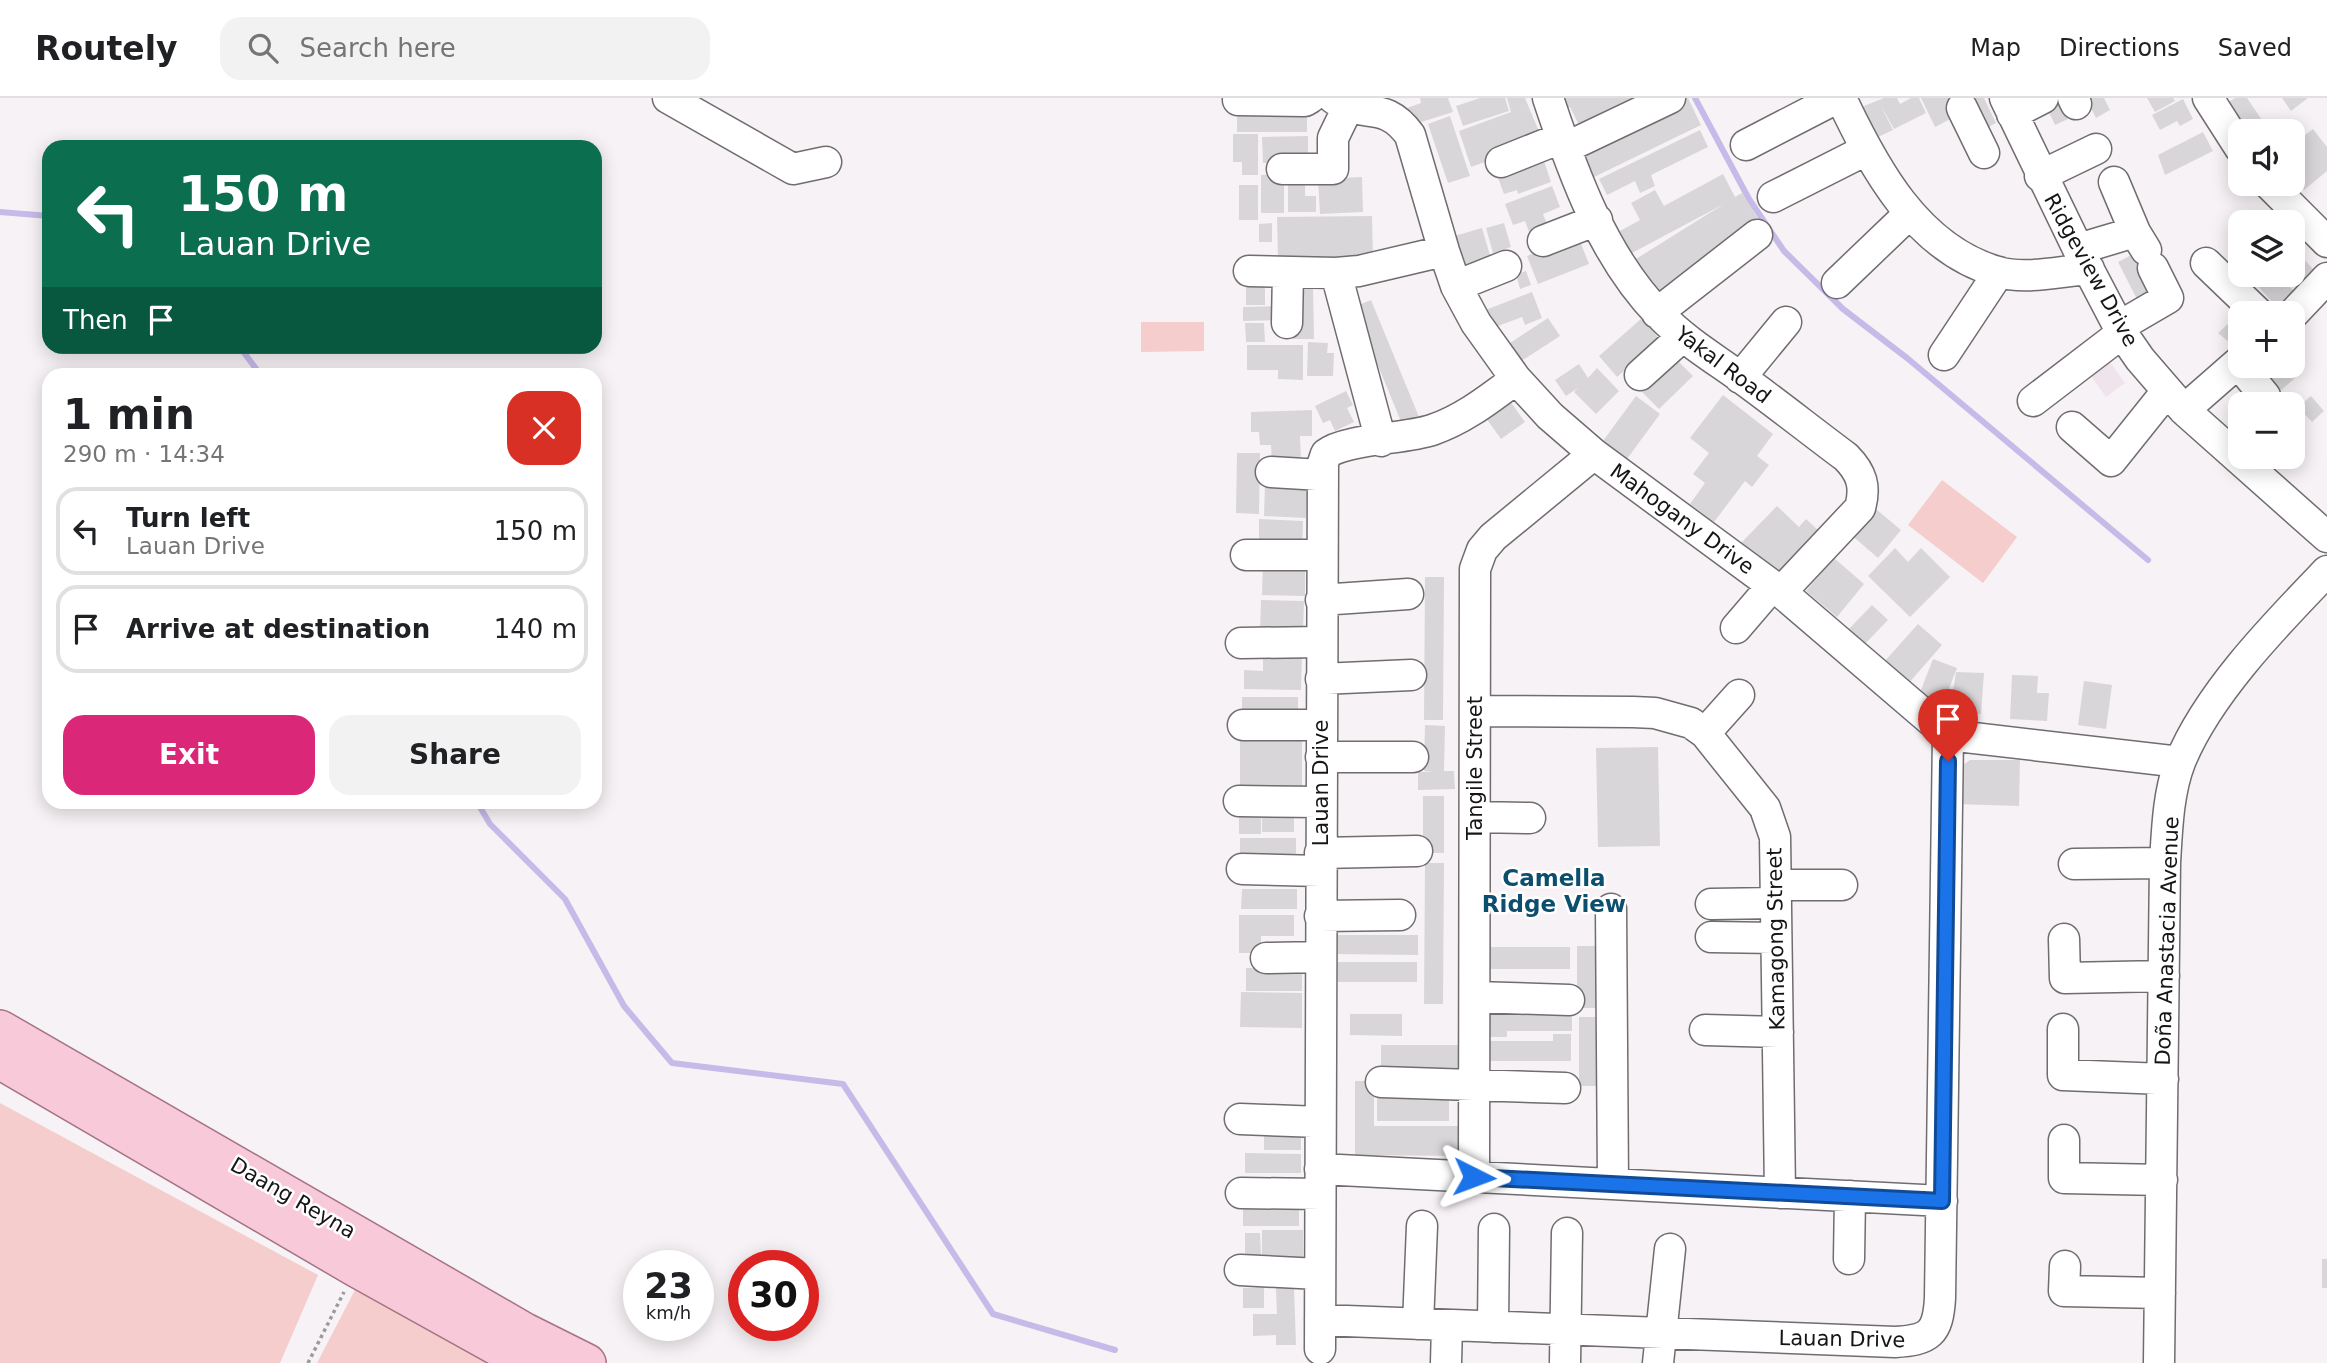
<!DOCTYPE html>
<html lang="en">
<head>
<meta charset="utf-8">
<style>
  :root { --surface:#fff; --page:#f2f2f2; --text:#202124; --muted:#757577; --line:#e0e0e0; --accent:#db2777 }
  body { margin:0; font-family:"DejaVu Sans",sans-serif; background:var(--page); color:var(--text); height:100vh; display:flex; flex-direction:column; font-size:26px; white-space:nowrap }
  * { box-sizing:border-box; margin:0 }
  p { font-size:23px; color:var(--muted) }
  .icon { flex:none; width:38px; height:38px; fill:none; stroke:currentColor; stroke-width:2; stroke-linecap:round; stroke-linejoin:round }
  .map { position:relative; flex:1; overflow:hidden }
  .panel { position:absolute; left:42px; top:270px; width:560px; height:441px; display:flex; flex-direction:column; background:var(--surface); border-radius:21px; box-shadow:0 4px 18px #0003 }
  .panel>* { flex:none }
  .guide { position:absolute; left:42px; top:42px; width:560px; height:214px; border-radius:21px; box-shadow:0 4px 18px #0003; background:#0b6e4f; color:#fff; overflow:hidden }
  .controls { position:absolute; left:2228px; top:21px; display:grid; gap:14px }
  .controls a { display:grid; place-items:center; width:77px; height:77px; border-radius:14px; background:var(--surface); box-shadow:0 4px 18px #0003; font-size:35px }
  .speed { position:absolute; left:623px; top:1152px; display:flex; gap:14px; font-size:35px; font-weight:700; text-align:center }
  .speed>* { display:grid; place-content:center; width:91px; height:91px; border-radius:50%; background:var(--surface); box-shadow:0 4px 18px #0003; line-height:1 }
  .speed small { font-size:18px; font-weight:400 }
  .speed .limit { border:10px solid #d22; background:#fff; color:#111 }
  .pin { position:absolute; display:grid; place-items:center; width:60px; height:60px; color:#fff; margin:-72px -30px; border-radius:50% 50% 50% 0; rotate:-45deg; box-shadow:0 0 7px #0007 }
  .pin .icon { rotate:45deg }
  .me { position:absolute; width:77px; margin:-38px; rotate:93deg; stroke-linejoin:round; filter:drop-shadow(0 0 5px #0008) }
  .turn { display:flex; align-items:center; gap:24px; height:147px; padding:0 21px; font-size:32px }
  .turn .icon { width:91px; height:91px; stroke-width:2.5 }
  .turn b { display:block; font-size:49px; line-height:60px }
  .then { display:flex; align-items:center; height:66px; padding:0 21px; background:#0003; gap:14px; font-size:26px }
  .round { display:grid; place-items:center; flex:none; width:74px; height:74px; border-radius:21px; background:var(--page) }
  .head { display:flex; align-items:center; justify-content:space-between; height:119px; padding:0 21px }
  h1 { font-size:42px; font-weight:700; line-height:52px }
  .primary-button { display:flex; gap:14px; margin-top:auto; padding:14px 21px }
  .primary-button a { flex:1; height:80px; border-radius:21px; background:var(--accent); color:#fff; font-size:28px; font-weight:700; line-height:80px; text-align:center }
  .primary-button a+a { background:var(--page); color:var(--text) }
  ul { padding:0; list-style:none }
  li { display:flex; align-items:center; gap:21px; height:88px; margin:0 14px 10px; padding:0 7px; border:4px solid var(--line); border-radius:21px }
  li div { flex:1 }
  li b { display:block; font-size:26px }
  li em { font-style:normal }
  header { display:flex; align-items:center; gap:42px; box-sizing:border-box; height:98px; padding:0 35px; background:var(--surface); border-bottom:2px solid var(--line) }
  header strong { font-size:33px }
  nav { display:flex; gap:38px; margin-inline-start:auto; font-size:24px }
  .search { width:490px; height:63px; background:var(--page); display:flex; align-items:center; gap:18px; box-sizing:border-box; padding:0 24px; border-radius:21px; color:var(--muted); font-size:26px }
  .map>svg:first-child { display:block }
</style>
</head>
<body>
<header>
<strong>Routely</strong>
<div class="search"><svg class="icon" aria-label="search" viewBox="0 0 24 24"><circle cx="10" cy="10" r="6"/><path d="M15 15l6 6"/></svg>Search here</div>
<nav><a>Map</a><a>Directions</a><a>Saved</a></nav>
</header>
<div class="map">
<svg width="2327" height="1265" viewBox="0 0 2327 1265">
  <rect width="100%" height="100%" fill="#f7f2f5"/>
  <path fill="#f0e4ec" d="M 2110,264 L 2125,285 L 2106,299 L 2091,278 Z"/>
  <path fill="#f4cdcc" d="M 1141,224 L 1204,224 L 1204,253 L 1141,254 Z
    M 1942,382 L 2017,439 L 1983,485 L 1908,427 Z
    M 0,1005 L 318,1177 L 280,1265 L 0,1265 Z
    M 356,1190 L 486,1264 L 485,1265 L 317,1265 Z"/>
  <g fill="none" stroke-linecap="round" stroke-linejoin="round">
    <path stroke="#c6bae9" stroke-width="6" d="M 1695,0 L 1749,101 L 1784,153 L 1843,211 L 1907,260 L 2148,462
      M 0,114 L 49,118
      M 239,248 L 260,276
      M 477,704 L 490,726 L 565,801 L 624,908 L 672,965 L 843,986 L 993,1216 L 1115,1252"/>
  </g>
  <path fill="#d9d6da" d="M 1420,0 L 1448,0 L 1453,14 L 1412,27 L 1407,10 L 1421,5 Z
    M 1480,0 L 1505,0 L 1509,13 L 1463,28 L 1456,8 Z
    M 1507,0 L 1525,0 L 1543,43 L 1471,69 L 1459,33 L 1511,14 Z
    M 1556,0 L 1649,0 L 1580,29 L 1570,9 L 1562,13 Z
    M 1681,0 L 1688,0 L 1701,27 L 1590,81 L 1575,51 Z
    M 1884,0 L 1897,0 L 1900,6 L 1911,0 L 1919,0 L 1926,15 L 1894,31 L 1880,6 L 1893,32 L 1874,41 L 1859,10 Z
    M 1921,0 L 1950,0 L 1958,17 L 1935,29 Z
    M 1961,0 L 1984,0 L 1996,25 L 1973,37 Z
    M 2086,0 L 2104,0 L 2110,12 L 2096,20 Z
    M 2147,0 L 2173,0 L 2175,3 L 2155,14 Z
    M 2235,0 L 2247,0 L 2262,22 L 2245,33 L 2221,9 Z
    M 2282,0 L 2308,0 L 2291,13 Z
    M 2183,1 L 2193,21 L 2180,28 L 2177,23 L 2160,32 L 2152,17 Z
    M 2060,2 L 2068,21 L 2055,27 L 2046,8 Z
    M 1237,11 L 1307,11 L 1307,34 L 1237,34 Z
    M 1450,18 L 1470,78 L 1448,85 L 1428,26 Z
    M 2313,31 L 2327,49 L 2327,73 L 2304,92 L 2292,78 L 2292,47 Z
    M 1700,32 L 1708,49 L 1651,77 L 1655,88 L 1640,95 L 1635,83 L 1607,97 L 1599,81 Z
    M 2203,34 L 2213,53 L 2165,77 L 2158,57 Z
    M 1233,36 L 1258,36 L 1258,77 L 1242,77 L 1242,64 L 1233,64 Z
    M 1308,38 L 1308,64 L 1263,65 L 1262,39 Z
    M 1544,63 L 1551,84 L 1518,96 L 1517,92 L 1504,96 L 1494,69 Z
    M 1284,76 L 1284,115 L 1261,115 L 1261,77 Z
    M 1723,76 L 1735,99 L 1742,95 L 1763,129 L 1653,198 L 1631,164 L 1724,106 L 1632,155 L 1620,133 L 1640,122 L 1631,105 L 1655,92 L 1664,108 Z
    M 1362,79 L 1363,114 L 1320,116 L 1318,81 Z
    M 1288,80 L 1305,80 L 1305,98 L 1316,98 L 1316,114 L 1288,114 Z
    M 1239,87 L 1258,87 L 1258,122 L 1239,122 Z
    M 1552,88 L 1560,109 L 1543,116 L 1549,131 L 1531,139 L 1525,123 L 1513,127 L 1505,106 Z
    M 1372,118 L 1373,161 L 1278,162 L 1277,119 Z
    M 1272,125 L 1272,144 L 1259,144 L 1259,126 Z
    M 1504,125 L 1511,149 L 1493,155 L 1486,130 Z
    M 1482,130 L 1492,164 L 1461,174 L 1451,139 Z
    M 1578,138 L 1589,166 L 1538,186 L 1527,158 Z
    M 2292,148 L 2322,181 L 2306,197 L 2287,177 L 2292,177 Z
    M 2141,152 L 2165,200 L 2142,211 L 2118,164 Z
    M 1526,173 L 1531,187 L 1520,191 L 1516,176 Z
    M 2248,177 L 2279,177 L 2301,201 L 2282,215 Z
    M 1265,188 L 1265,207 L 1246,207 L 1246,189 Z
    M 1313,189 L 1314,241 L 1293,241 L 1292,190 Z
    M 1532,194 L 1542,220 L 1525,227 L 1522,219 L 1490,231 L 1483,213 Z
    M 1371,202 L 1419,319 L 1402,326 L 1354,209 Z
    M 1284,208 L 1285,222 L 1243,223 L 1243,209 Z
    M 2240,215 L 2240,248 L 2237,251 L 2218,235 Z
    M 1548,220 L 1560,238 L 1518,265 L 1507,247 Z
    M 1642,220 L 1660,242 L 1617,279 L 1599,258 Z
    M 1245,225 L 1264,225 L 1265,244 L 1246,244 Z
    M 1308,244 L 1328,245 L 1327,255 L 1334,255 L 1333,278 L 1307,278 Z
    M 1247,247 L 1303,247 L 1303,282 L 1278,281 L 1278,272 L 1247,272 Z
    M 1672,257 L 1693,278 L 1659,311 L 1639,291 Z
    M 1579,266 L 1588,280 L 1597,270 L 1619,293 L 1596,316 L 1574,294 L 1578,290 L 1566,298 L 1555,282 Z
    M 2277,268 L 2286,268 L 2296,279 L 2278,295 L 2264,279 Z
    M 1346,293 L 1353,307 L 1347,310 L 1354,324 L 1335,333 L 1330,322 L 1323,325 L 1315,308 Z
    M 1723,297 L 1773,336 L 1757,358 L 1769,367 L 1752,389 L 1745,383 L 1714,424 L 1690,406 L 1705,385 L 1693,376 L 1709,355 L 1690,340 Z
    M 1636,298 L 1660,316 L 1624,365 L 1600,347 Z
    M 2311,298 L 2324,313 L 2312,324 L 2298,309 Z
    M 1510,303 L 1525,324 L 1501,341 L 1486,320 Z
    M 1312,312 L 1312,338 L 1300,338 L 1301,363 L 1272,364 L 1271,347 L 1260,347 L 1259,334 L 1251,334 L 1251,314 Z
    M 1237,355 L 1260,355 L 1259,416 L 1236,415 Z
    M 1265,386 L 1307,387 L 1306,420 L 1264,418 Z
    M 1871,407 L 1901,432 L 1878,460 L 1849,435 Z
    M 1777,408 L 1799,429 L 1806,421 L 1818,432 L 1775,478 L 1741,445 Z
    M 1259,421 L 1303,423 L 1302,455 L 1259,454 Z
    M 1895,450 L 1908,464 L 1921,450 L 1950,479 L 1910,519 L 1868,478 Z
    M 1834,460 L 1864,486 L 1837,519 L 1806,493 Z
    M 1263,464 L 1305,465 L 1305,498 L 1262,497 Z
    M 1425,479 L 1444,479 L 1443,622 L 1424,622 Z
    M 1261,502 L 1304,503 L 1303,535 L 1260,534 Z
    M 1872,507 L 1888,522 L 1863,548 L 1847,533 Z
    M 1918,526 L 1942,547 L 1908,586 L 1884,564 Z
    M 1263,556 L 1302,557 L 1301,592 L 1244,591 L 1244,572 L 1263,573 Z
    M 1933,561 L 1957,570 L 1941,611 L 1917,602 Z
    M 1956,574 L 1984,575 L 1981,616 L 1950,613 Z
    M 2012,577 L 2038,578 L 2037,595 L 2049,595 L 2047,623 L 2010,621 Z
    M 2084,583 L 2112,587 L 2106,631 L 2078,627 Z
    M 1242,599 L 1298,599 L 1298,619 L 1242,619 Z
    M 1425,627 L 1445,628 L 1444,673 L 1454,673 L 1455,691 L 1418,692 L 1418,674 L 1432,674 L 1424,673 Z
    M 1240,631 L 1302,631 L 1302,700 L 1240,700 Z
    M 1658,649 L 1660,748 L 1598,749 L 1596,650 Z
    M 1970,662 L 2020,662 L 2019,708 L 1953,706 L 1957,671 Z
    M 1423,698 L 1444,698 L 1444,755 L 1423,755 Z
    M 1239,711 L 1261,712 L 1261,736 L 1239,736 Z
    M 1262,714 L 1294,715 L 1294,734 L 1262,734 Z
    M 1240,740 L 1296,740 L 1296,760 L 1240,760 Z
    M 1425,765 L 1444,765 L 1443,906 L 1424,906 Z
    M 1242,791 L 1297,791 L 1297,811 L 1241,811 Z
    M 1239,817 L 1294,817 L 1294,838 L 1261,838 L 1261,855 L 1239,855 Z
    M 1333,837 L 1418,837 L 1418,857 L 1333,856 Z
    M 1577,848 L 1600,848 L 1600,910 L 1577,910 Z
    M 1489,849 L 1570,849 L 1570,871 L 1489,871 Z
    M 1334,864 L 1417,864 L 1417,884 L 1334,884 Z
    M 1246,870 L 1302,870 L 1302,893 L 1246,893 Z
    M 1241,894 L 1302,895 L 1302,930 L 1240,929 Z
    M 1485,914 L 1572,914 L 1572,933 L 1507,933 L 1507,939 L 1485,939 Z
    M 1350,916 L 1402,916 L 1402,938 L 1350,937 Z
    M 1579,919 L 1601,919 L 1601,988 L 1579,988 Z
    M 1553,936 L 1571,936 L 1571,963 L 1485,963 L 1485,943 L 1553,943 Z
    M 1381,947 L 1462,947 L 1462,970 L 1381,969 Z
    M 1355,983 L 1374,983 L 1374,1028 L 1460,1028 L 1460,1058 L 1355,1057 Z
    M 1377,1000 L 1449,1001 L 1449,1023 L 1377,1023 Z
    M 1264,1033 L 1301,1033 L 1301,1052 L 1264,1052 Z
    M 1245,1055 L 1301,1056 L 1301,1075 L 1245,1075 Z
    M 1243,1108 L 1299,1108 L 1299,1128 L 1243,1128 Z
    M 1262,1132 L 1303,1132 L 1303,1165 L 1262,1165 Z
    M 1245,1135 L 1260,1135 L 1261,1157 L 1245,1157 Z
    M 2322,1161 L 2327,1161 L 2327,1190 L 2322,1190 Z
    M 1264,1189 L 1264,1210 L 1243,1210 L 1243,1190 Z
    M 1294,1189 L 1296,1247 L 1276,1247 L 1276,1237 L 1253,1238 L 1253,1216 L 1277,1216 L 1276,1190 Z"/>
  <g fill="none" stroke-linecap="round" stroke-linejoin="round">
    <defs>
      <path id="minor" d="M 668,0 L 793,71 L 826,64
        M 1333,0 C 1363,23 1383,0 1410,37 L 1444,153 L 1456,188 L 1476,225 L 1516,281 L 1550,318 L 1594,356 L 1781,494 L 1948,637 L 2180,664
        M 1548,0 C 1573,75 1603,159 1660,217 C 1684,242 1712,259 1740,279 C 1776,305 1811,333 1846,359 C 1862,375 1866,389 1860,410 L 1781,494
        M 1841,0 C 1874,70 1917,151 1998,174 C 2027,182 2060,173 2089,171
        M 2005,0 L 2078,151 L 2122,235 L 2140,261 L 2184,312 L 2327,439
        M 2073,0 L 2076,6
        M 2208,0 L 2240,50
        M 1238,2 L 1305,3 L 1310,0
        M 1962,10 L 1984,55
        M 2012,16 L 2043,0
        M 1746,47 L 1837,0
        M 1565,50 L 1670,0
        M 1501,64 L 1561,40
        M 1282,71 L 1333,71 L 1333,40 L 1348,9
        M 2040,78 L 2096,51
        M 2114,84 L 2135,134 L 2146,152
        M 2269,86 L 2327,144
        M 1773,99 L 1866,52
        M 1543,143 L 1597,122
        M 2078,151 L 2135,134
        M 2206,165 L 2258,215
        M 1249,173 L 1336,175 L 1359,173 L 1444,153
        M 1336,175 L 1381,343
        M 1837,185 L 1909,116
        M 1456,188 L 1506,168
        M 1657,215 L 1757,137
        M 2292,217 L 2327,180
        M 1287,225 L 1288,174
        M 2120,228 L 2168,200 L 2153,170
        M 1944,257 L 1999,174
        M 2238,265 L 2265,298
        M 1640,277 L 1682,239
        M 1740,280 L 1786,224
        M 2033,303 L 2122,235
        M 2184,312 L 2240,263
        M 2072,329 L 2111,363 L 2167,293
        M 1271,374 L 1321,377
        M 1246,457 L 1321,457
        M 1321,502 L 1408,496
        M 1736,530 L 1772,488
        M 1241,545 L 1321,544
        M 1321,581 L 1411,577
        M 1475,613 L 1633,614 L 1655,615 L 1691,625 L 1705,635 L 1765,710 L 1775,739 L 1780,1095
        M 1243,627 L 1321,627
        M 1705,635 L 1739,597
        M 1321,659 L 1413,659
        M 1239,703 L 1321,704
        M 1475,719 L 1530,720
        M 1320,755 L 1417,753
        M 2074,766 L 2165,765
        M 1242,771 L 1320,773
        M 1776,787 L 1842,787
        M 1711,806 L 1776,805
        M 1611,811 L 1613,1086
        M 1320,818 L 1400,817
        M 1711,839 L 1776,840
        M 2064,841 L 2065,880 L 2164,878
        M 1266,860 L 1320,859
        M 1475,899 L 1569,902
        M 2063,931 L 2063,977 L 2163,981
        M 1705,932 L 1778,934
        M 1381,984 L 1565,990
        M 1240,1021 L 1320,1024
        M 2064,1042 L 2064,1080 L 2162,1082
        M 1320,1071 L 1942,1103
        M 1474,1079 L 1475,471 L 1482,452 L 1493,439 L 1594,356
        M 1241,1095 L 1320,1096
        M 1849,1161 L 1850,1098
        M 2065,1168 L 2064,1193 L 2160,1195
        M 1240,1172 L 1319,1176
        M 1320,1222 L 1895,1244 C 1929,1242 1938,1236 1940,1200 L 1948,637
        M 1418,1226 L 1422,1128
        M 1493,1229 L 1494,1131
        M 1320,1251 L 1323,365 L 1326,356 C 1345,341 1405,341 1432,332 C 1464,321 1489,301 1516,281
        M 1446,1265 L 1447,1227
        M 1565,1265 L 1567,1135
        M 1658,1265 L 1670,1151
        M 2159,1265 L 2165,765 C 2167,732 2168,695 2180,664 C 2208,595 2276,526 2327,473"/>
      <path id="major" d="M 0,931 L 525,1234 L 587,1265
        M 0,962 L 356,1170 L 527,1265"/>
    </defs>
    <use href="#minor" stroke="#706c6f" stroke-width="33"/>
    <use href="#major" stroke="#a67384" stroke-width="40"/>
    <path stroke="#9d9a9c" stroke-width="3.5" stroke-dasharray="3.5 3.5" stroke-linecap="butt" d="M 308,1265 L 344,1194"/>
    <use href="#minor" stroke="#fff" stroke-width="30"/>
    <use href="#major" stroke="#f8cad9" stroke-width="37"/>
  </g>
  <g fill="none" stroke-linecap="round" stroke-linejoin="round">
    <defs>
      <path id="route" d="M 1474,1079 L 1942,1103 L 1948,663"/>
    </defs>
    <use href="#route" stroke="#114b97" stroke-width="18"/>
    <use href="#route" stroke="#1a73e8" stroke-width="12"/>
  </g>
  <g text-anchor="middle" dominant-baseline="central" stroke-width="5" stroke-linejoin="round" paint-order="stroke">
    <g font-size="21" fill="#161516" stroke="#fff">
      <text transform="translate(2091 172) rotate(61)">Ridgeview Drive</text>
      <text transform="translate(1723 267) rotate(37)">Yakal Road</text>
      <text transform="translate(1682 421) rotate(36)">Mahogany Drive</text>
      <text transform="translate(1475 670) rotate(-90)">Tangile Street</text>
      <text transform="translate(1321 685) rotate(-90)">Lauan Drive</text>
      <text transform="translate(1776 841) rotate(-91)">Kamagong Street</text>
      <text transform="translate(2167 843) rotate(-88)">Doña Anastacia Avenue</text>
      <text transform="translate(293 1100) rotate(30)">Daang Reyna</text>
      <text transform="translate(1842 1241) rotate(1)">Lauan Drive</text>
    </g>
    <g font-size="23" font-weight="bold" fill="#0b4e6d" stroke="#fff">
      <text x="1554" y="780">Camella<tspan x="1554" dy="26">Ridge View</tspan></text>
    </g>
  </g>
</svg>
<div class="controls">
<a><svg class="icon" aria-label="sound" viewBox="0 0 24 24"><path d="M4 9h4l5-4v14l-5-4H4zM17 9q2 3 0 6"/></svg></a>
<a><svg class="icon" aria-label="layers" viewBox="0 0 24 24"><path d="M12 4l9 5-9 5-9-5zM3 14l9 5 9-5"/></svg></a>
<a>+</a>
<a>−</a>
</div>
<div class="speed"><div>23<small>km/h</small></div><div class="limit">30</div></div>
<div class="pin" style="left:1948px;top:663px;background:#d93025"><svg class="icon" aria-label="arrive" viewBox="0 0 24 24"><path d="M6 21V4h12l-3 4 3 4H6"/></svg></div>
<svg class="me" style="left:1474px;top:1079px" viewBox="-20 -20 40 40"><path d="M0-17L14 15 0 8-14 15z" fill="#1a73e8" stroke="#fff" stroke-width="4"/></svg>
<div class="guide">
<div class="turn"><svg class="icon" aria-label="left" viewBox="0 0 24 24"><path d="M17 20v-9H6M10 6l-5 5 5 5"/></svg><div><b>150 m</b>Lauan Drive</div></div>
<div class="then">Then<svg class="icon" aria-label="arrive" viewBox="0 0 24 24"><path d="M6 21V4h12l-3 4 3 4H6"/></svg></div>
</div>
<section class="panel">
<div class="head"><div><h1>1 min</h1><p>290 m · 14:34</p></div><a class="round" style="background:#d93025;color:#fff"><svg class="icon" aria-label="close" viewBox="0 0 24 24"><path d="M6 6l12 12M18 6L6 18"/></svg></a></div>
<ul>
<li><svg class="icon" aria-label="left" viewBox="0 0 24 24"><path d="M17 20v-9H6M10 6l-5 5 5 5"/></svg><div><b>Turn left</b><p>Lauan Drive</p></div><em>150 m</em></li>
<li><svg class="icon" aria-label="arrive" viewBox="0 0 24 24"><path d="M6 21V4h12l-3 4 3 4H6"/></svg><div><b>Arrive at destination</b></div><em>140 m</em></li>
</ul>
<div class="primary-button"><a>Exit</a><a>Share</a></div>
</section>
</div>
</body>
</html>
